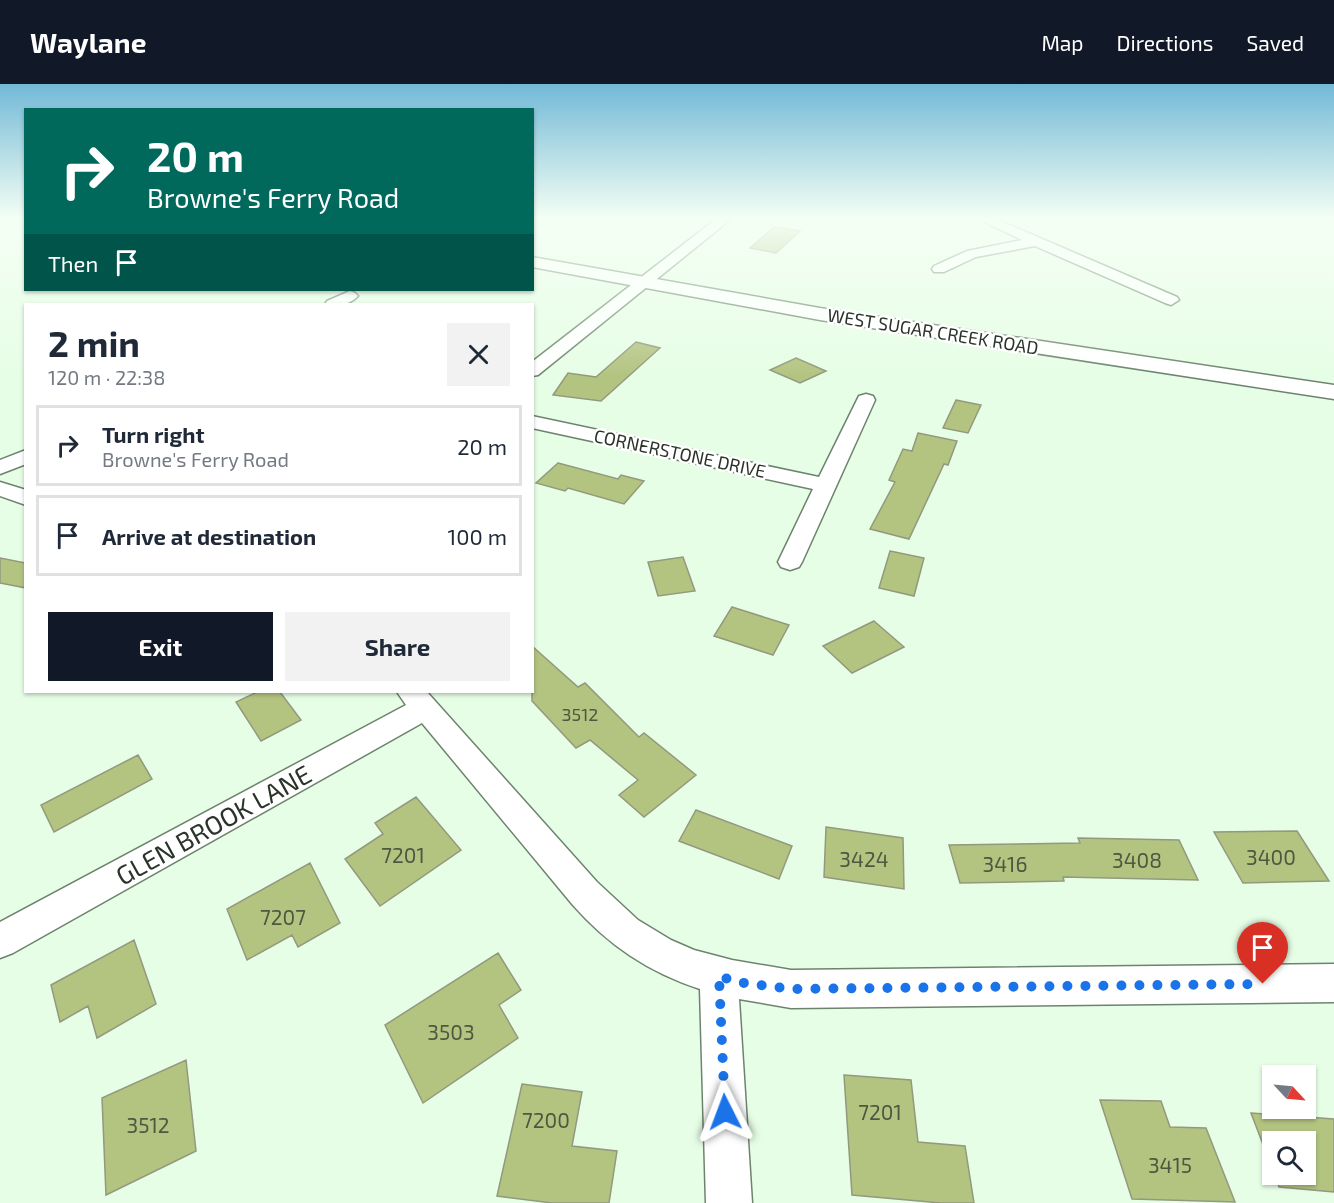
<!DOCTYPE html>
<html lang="en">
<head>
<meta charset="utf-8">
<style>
  :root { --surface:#fff; --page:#f2f2f3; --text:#1f2937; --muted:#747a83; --line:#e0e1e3; --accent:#111827 }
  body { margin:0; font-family:"Exo 2",sans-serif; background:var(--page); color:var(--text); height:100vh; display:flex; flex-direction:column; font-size:22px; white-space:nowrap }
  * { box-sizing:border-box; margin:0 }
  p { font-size:20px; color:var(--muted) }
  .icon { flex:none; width:33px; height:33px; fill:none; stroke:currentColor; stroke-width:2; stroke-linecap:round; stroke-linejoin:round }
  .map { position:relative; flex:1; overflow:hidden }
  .drawer { position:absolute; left:24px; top:219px; width:510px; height:390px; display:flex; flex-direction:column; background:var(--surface); border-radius:0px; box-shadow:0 2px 4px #0004 }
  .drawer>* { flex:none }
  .banner { position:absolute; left:24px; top:24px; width:510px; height:183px; border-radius:0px; box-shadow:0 2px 4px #0004; background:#00695c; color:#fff; overflow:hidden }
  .needle { width:39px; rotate:116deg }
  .buttons { position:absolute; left:1262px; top:981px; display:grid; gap:12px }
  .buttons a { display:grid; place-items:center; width:54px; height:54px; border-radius:0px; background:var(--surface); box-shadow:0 2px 4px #0004; font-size:30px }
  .pin { position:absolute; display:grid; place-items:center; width:51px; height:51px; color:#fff; margin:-62px -26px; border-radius:50% 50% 50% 0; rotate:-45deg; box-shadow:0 0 6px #0007 }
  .pin .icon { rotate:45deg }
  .me { position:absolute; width:66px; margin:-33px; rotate:357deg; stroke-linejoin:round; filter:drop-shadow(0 0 4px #0008) }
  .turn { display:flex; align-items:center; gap:21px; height:126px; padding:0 24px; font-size:27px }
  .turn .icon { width:78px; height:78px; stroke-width:2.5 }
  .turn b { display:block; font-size:42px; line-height:51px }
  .then { display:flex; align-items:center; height:57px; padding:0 24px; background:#0003; gap:12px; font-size:22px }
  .round { display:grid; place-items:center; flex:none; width:63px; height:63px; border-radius:0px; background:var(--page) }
  .headline { display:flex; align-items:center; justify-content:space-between; height:102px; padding:0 24px }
  h1 { font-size:36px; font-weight:700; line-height:45px }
  .action { display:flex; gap:12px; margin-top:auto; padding:12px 24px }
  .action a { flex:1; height:69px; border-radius:0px; background:var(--accent); color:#fff; font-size:24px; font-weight:700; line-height:69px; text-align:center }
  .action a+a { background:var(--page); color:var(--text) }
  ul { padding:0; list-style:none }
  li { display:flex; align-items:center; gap:18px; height:81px; margin:0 12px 9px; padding:0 12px; border:3px solid var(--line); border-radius:0px }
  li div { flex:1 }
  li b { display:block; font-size:22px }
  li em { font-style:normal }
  header { display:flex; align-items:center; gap:36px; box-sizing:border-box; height:84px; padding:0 30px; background:var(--accent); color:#fff }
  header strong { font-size:28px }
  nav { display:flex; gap:33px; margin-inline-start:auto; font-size:21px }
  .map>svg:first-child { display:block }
</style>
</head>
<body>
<header>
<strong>Waylane</strong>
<nav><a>Map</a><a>Directions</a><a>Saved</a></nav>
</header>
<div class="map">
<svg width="1334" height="1119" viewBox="0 0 1334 1119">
  <rect width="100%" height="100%" fill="#e7fee6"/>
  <path fill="#b3c481" stroke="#92997e" stroke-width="1.5" d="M 774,143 L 800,147 L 776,169 L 750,164 Z
    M 636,258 L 660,264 L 601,317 L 553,311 L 568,289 L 596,293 Z
    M 796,274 L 826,287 L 800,299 L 770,286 Z
    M 956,316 L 981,321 L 968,349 L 943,344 Z
    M 918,349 L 957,357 L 948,381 L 944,380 L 909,455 L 870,445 L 895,398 L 889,396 L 903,365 L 912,367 Z
    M 558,379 L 618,395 L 621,391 L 644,397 L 624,420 L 568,404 L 565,407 L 536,399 Z
    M 890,467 L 924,474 L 914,512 L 879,504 Z
    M 683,473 L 695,507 L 658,512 L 648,478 Z
    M 0,474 L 26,479 L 26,504 L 0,499 Z
    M 732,523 L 789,541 L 773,571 L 714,552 Z
    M 874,537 L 904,563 L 852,589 L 823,562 Z
    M 532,562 L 578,603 L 585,599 L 639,653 L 644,649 L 696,691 L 644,733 L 619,711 L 638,696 L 590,656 L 576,664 L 532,617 Z
    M 257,608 L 280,608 L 301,636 L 261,657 L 236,618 Z
    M 138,671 L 152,695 L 54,748 L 41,721 Z
    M 416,713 L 461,766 L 380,822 L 345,775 L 383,750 L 375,739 Z
    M 696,726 L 792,762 L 779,795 L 679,757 Z
    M 826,743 L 903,754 L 904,805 L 824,793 Z
    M 1297,747 L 1329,797 L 1243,799 L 1214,748 Z
    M 1078,754 L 1179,756 L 1198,796 L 1063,793 L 1064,797 L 960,799 L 949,761 L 1080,759 Z
    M 310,779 L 340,839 L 298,863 L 292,851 L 247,876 L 227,825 Z
    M 134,856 L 156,920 L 97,954 L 88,922 L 60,938 L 51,901 Z
    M 498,869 L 521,906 L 499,921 L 518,954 L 423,1019 L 385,941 Z
    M 186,976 L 196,1067 L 106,1111 L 102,1014 Z
    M 844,991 L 911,996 L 918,1058 L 965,1062 L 974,1119 L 941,1119 L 852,1111 Z
    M 522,1000 L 582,1008 L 572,1062 L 617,1067 L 609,1119 L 552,1119 L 497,1112 Z
    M 1100,1016 L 1161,1017 L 1170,1043 L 1206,1044 L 1235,1118 L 1132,1115 Z
    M 1251,1029 L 1334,1035 L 1334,1108 L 1279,1103 L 1275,1090 L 1305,1090 L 1305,1058 L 1272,1058 L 1272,1084 Z"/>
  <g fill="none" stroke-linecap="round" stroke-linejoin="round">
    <defs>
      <path id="minor" d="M 716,135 L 731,135 L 538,291 L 532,292 L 532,278 Z
        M 978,135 L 996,135 L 1177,213 L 1179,216 L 1171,221 L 1165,219 L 1035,162 L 976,173 L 944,188 L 934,188 L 932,185 L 934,182 L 967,167 L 1022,156 Z
        M 350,207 L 355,209 L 358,212 C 349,222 337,221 325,220 L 327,217 Z
        M 866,310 L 873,312 L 875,316 L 802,478 L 799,483 L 790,486 L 781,483 L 778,478 L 813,405 L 532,344 L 532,332 L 819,393 L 857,316 L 859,312 Z
        M 26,366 L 26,380 L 0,390 L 0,376 Z
        M 0,398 L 26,406 L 26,421 L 0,412 Z
        M 397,608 L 427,608 L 597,798 L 638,836 L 671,856 L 694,866 L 732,876 L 791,886 L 1334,880 L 1334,918 L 791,924 L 739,915 L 752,1119 L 706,1119 L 700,905 C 648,888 608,861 572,820 L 422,639 L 13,869 L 0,874 L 0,838 L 406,621 Z"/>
      <path id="secondary" d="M 532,173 L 820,224 L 1334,301 L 1334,315 L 820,236 L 532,183 Z"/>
    </defs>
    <use href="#minor" stroke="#6e836e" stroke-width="3"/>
    <use href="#secondary" stroke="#6e836e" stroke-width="3"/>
    <use href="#minor" fill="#fff" fill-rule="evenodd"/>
    <use href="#secondary" fill="#fff" fill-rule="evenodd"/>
  </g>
  <linearGradient id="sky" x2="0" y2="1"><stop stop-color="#72b9d7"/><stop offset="0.46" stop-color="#f4fff4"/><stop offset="1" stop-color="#f4fff4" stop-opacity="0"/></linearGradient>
  <rect width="1334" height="292" fill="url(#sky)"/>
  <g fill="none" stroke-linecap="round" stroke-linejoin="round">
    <path stroke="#1a73e8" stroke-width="10" stroke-dasharray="0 18" d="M 725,1028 L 719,892 L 737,898 L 791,905 L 1263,900"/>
  </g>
  <g text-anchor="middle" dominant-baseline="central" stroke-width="5" stroke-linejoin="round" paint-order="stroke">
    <g font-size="18" fill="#2b342a" stroke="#fff">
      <text transform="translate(933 247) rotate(9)">WEST SUGAR CREEK ROAD</text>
      <text transform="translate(680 369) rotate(12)">CORNERSTONE DRIVE</text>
    </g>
    <g font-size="18" fill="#4d5840">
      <text x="580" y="630">3512</text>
    </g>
    <g font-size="21" fill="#4d5840">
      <text x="403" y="770">7201</text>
      <text x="1271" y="772">3400</text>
      <text x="864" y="774">3424</text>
      <text x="1137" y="775">3408</text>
      <text x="1005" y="779">3416</text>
      <text x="283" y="832">7207</text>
      <text x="451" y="947">3503</text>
      <text x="880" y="1027">7201</text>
      <text x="546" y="1035">7200</text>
      <text x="148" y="1040">3512</text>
      <text x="1170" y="1080">3415</text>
    </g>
    <g font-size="26" fill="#2b342a" stroke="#fff">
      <text transform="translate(213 740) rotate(-29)">GLEN BROOK LANE</text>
    </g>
  </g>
</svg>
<div class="buttons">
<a><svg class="needle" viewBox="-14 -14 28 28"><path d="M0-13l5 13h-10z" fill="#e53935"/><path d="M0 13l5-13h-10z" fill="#747a83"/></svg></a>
<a><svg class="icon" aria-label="search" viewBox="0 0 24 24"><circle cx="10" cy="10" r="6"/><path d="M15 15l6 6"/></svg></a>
</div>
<div class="pin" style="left:1263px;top:900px;background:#d93025"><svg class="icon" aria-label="arrive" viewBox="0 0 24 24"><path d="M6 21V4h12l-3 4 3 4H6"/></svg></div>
<svg class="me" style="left:725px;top:1028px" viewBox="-20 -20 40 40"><path d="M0-17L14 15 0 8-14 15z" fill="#1a73e8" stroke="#fff" stroke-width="4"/></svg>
<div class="banner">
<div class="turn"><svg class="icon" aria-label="right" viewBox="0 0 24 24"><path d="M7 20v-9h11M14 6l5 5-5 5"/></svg><div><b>20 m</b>Browne's Ferry Road</div></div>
<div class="then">Then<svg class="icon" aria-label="arrive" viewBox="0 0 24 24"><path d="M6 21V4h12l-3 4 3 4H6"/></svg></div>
</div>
<section class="drawer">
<div class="headline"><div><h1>2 min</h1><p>120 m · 22:38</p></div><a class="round"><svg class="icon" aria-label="close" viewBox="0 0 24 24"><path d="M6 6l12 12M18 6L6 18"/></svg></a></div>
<ul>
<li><svg class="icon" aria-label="right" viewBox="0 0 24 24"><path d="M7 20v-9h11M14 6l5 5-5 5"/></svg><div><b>Turn right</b><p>Browne's Ferry Road</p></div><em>20 m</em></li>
<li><svg class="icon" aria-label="arrive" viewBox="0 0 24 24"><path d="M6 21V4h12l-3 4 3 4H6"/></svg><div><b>Arrive at destination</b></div><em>100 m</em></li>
</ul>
<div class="action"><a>Exit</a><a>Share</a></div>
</section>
</div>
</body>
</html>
